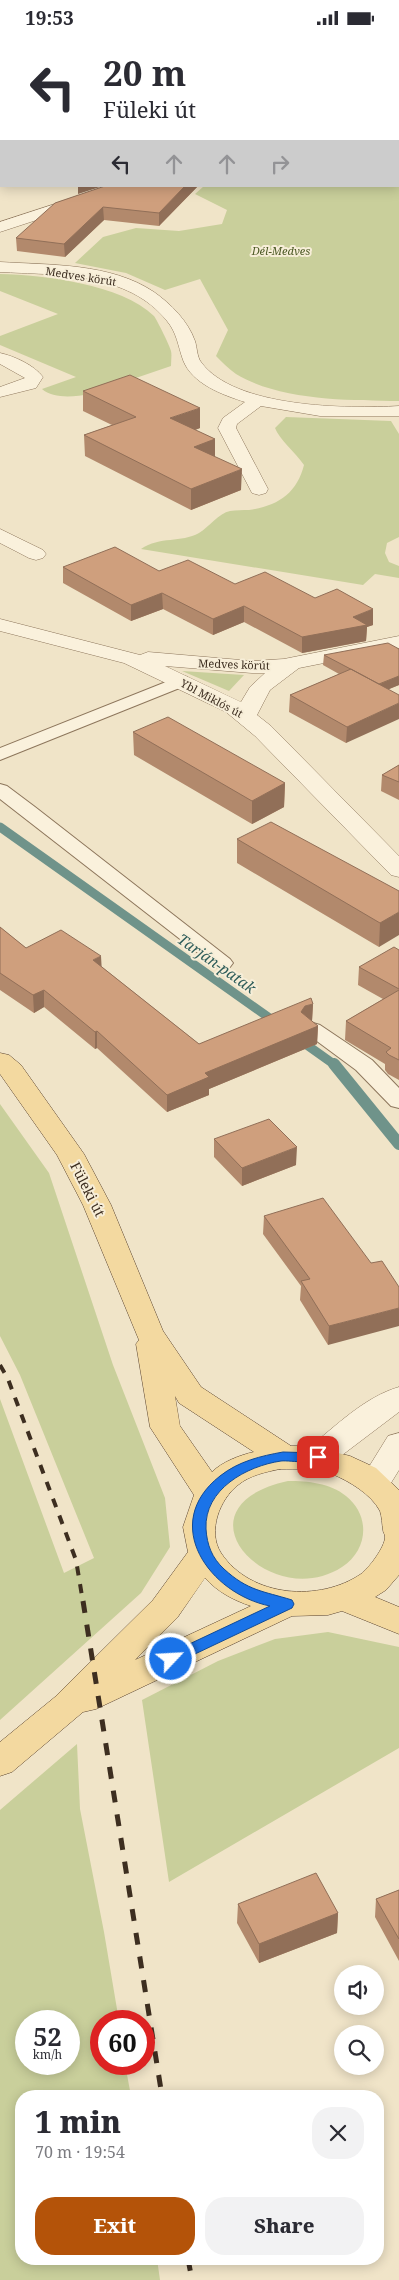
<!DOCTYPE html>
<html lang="en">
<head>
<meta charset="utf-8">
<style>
  :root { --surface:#fff; --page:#f2f2f3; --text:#2b2b33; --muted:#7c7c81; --accent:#b45309 }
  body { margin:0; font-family:"Noto Serif",serif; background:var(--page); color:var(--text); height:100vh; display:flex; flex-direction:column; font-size:19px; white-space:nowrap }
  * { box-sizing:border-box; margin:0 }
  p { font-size:16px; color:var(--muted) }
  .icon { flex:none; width:28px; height:28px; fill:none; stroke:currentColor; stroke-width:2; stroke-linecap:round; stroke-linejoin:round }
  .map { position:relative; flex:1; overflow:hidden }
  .sheet { position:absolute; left:15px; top:2055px; width:369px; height:175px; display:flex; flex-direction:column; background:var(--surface); border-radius:20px; box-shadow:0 2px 12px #0003 }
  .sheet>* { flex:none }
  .banner { position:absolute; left:0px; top:0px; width:400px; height:152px; box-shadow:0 2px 12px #0003; background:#fff; color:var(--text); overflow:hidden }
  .controls { position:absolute; left:334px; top:1930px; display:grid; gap:10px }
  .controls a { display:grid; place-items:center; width:50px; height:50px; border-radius:50%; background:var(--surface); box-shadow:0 2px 12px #0003; font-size:25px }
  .speed { position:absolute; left:15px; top:1975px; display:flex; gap:10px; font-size:25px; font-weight:700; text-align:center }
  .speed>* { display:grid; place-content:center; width:65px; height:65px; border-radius:50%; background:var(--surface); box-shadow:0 2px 12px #0003; line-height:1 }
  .speed small { font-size:12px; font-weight:400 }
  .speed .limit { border:8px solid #d22; background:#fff; color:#111 }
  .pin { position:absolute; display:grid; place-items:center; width:42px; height:42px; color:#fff; margin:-21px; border-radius:10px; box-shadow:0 2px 8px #0006 }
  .me { position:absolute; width:55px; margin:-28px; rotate:65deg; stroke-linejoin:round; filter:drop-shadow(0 0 4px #0008) }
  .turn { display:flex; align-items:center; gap:18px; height:105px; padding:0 20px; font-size:22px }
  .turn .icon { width:65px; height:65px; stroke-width:2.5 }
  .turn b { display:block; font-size:35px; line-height:42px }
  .lanes { display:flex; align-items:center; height:48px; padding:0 20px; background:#0003; justify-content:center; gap:25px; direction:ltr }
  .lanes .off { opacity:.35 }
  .round { display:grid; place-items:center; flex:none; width:52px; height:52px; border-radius:20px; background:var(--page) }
  .headline { display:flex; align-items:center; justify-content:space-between; height:85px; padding:0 20px }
  h1 { font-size:30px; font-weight:800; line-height:38px }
  .button { display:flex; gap:10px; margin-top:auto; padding:10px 20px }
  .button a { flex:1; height:58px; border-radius:20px; background:var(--accent); color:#fff; font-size:20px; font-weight:800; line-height:58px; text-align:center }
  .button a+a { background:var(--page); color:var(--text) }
  .status { display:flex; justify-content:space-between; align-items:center; height:35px; padding:0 25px; background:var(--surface); direction:ltr }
  .status svg { height:14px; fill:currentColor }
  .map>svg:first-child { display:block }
</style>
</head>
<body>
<div class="status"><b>19:53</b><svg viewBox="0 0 49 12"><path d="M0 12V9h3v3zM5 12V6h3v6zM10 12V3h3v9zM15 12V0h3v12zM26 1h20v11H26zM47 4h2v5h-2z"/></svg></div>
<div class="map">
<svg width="399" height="2245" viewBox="0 0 399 2245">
  <rect width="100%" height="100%" fill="#f0e4c8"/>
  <path fill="#c9cf9b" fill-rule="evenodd" d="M 0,0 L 399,0 L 399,366 C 349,365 281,366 236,339 C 229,334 222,327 216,321 L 228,295 L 200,244 L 165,255 L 126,238 L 75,228 L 103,202 L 136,193 L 179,196 L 222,189 L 227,175 L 195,159 L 204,151 L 399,151 L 399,1 L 1,1 L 0,127 Z
    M 0,239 C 44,240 121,249 154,281 C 157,285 170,311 171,316 C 172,320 171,326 171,331 L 89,359 C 75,362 53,364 42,354 L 76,342 L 0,310 L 0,301 L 58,279 L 0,256 Z
    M 286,382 L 391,386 L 399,399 L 399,502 L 387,508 L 385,518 L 389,527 L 399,531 L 399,543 L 375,539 L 363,550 L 141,514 C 160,501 181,508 199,498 C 209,492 219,478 230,476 C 236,475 243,475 249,475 C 278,471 297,458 304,430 C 296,418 279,404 275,393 Z
    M 182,636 L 244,640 L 229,656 Z
    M 0,1069 L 49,1138 L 113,1330 L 165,1463 L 170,1512 L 141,1558 L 0,1685 L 0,1364 L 64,1538 L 94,1523 L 20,1340 L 0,1301 Z
    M 288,1446 C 308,1446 330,1448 346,1461 C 371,1481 368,1515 342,1532 C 270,1579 169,1472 288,1446 Z
    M 328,1597 L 399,1612 L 399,1713 L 169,1847 L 142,1665 L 218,1626 L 275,1604 Z
    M 77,1709 L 80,1774 L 104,1897 L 119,1986 L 101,1986 L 101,2029 L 125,2029 L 131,2061 L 21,2061 L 21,2224 L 157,2224 L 160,2245 L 0,2245 L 0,1775 ZM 26,1986 L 69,1986 L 69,2029 L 26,2029 Z"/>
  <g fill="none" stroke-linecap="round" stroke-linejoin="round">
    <path stroke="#6f938a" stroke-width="9" d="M 0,792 L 278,989
      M 297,1003 L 335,1030"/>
    <path stroke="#6f938a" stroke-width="12" d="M 334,1029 L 399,1109"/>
    <defs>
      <path id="lane" d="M 181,641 L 187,642 L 190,646 L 187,650 L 0,725 L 0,713 Z
        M 0,749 L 7,751 L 35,772 L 230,924 L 233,928 L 230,932 L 223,934 L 216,932 L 0,764 Z
        M 313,988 L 320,990 L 372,1025 L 399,1053 L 399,1073 L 391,1071 L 356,1035 L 306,998 L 302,994 L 306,990 Z"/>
      <path id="street" d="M 110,151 L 133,151 L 131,154 L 0,197 L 0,187 Z
        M 0,227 C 50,230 111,228 154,257 C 171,269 188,286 195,306 C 197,312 197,322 201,327 C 234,373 348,374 399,371 L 399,381 L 320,381 L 261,371 L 237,389 L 236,393 L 268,454 L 266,458 L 259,460 L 252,458 L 218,393 L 223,383 L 245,367 C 223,360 192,349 183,325 C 178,311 177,298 167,286 C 128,237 57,240 0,237 Z
        M 0,318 C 14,321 34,330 43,342 L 36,353 L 0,362 L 0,352 L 25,343 L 0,329 Z
        M 0,494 L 43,515 L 46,519 L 43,523 L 36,525 L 29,523 L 0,508 Z
        M 0,584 L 140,620 L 148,617 L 252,626 L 284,624 L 399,601 L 399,613 L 299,633 L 270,655 L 257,680 L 271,691 L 399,821 L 399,842 L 391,840 L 255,701 L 226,677 L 124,628 L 0,596 ZM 165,631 L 252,638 L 265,638 L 250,652 L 241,667 Z
        M 399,1352 L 399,1377 L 329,1430 L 318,1433 L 307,1430 L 302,1422 L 307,1414 C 335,1392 364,1362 399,1352 Z
        M 399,1398 L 399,1435 L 386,1456 L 375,1459 L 364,1456 L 359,1448 L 388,1401 Z"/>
      <path id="primary" d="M 0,1018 L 9,1020 L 21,1030 L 84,1119 L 111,1170 L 163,1296 L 201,1352 L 291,1411 L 310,1411 L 350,1421 L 376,1433 L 399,1455 L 399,1540 L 386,1555 L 375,1562 L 399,1572 L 399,1599 L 342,1576 L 328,1580 L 292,1581 L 96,1674 L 83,1677 L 12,1737 L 0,1741 L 0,1707 L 55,1662 L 153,1565 L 188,1517 L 183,1492 L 194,1460 L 150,1392 L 136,1309 L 139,1305 L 83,1170 L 57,1120 L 0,1039 ZM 175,1361 L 179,1368 L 254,1417 C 240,1420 222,1427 212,1437 L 180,1391 ZM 280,1434 C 297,1434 316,1433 332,1439 C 349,1446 371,1459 380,1476 C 382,1482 382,1489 383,1495 C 383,1497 385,1499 385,1502 C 385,1512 369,1533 361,1539 C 320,1567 251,1563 221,1518 C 207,1496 220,1464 238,1450 C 250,1440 266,1437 280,1434 ZM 205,1543 C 218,1557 233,1565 251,1571 L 135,1625 L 177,1583 Z"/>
    </defs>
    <use href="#lane" stroke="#8d765c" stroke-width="2"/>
    <use href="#street" stroke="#8d765c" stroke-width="1"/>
    <use href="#primary" stroke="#5b4430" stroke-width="1"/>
    <use href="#lane" fill="#faf1dc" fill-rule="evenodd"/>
    <use href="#street" fill="#faf1dc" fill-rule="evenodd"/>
    <use href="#primary" fill="#f3d9a0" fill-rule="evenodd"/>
    <path stroke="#3d2e20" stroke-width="4" stroke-dasharray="9 9" stroke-linecap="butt" d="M 0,1330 L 8,1344 L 76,1525 L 83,1567"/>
    <path stroke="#3d2e20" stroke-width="5" stroke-dasharray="12 12" stroke-linecap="butt" d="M 83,1566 L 162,2061
      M 188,2224 L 192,2245"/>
  </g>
  <path fill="#b2896c" d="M 105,151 L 198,151 L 159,191 L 104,185 L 65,222 L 17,216 L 16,203 Z
    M 83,356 L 200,393 L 195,395 L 215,404 L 215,422 L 241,455 L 191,475 L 85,421 L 84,400 L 112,390 L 83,376 Z
    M 63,532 L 159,536 L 315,563 L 373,590 L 367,592 L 366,606 L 302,618 L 244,587 L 213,600 L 163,574 L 131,586 L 63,548 Z
    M 399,614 L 399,650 L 389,654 L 346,708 L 289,677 L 290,660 L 339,639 L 323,630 L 324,620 Z
    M 133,697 L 285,748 L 284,772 L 252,789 L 134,720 Z
    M 399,730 L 399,765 L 381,756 L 382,740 Z
    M 237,804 L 399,856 L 379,912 L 237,828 Z
    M 0,892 L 26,913 L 102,932 L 199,1009 L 313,969 L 312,986 L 318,991 L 317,1009 L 209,1054 L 209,1060 L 167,1077 L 97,1013 L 95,1014 L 44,972 L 34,978 L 0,955 Z
    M 399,915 L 399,1045 L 388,1039 L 385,1035 L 385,1029 L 345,1005 L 346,986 L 383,964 L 358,950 L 359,932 Z
    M 214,1104 L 296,1130 L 242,1151 L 214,1122 Z
    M 264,1181 L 371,1228 L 328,1310 L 300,1265 L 301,1251 L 263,1199 Z
    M 399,1855 L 399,1926 L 375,1882 L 376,1864 Z
    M 238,1869 L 338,1878 L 337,1898 L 259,1928 L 237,1888 Z"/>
  <path fill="#916f58" d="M 78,151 L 103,151 L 78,159 Z
    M 185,151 L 198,151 L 159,191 L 159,178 Z
    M 103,172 L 104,185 L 65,222 L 64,209 Z
    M 200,373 L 200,393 L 170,404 L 170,383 Z
    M 215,404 L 215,425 L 194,412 Z
    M 242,434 L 241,455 L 191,475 L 191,454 Z
    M 162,558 L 163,574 L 131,586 L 131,570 Z
    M 244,571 L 244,587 L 213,600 L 213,584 Z
    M 373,574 L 373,590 L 367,592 L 366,606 L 302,618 L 302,602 Z
    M 399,641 L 399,650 L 377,659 L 378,650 Z
    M 399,668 L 399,684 L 346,708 L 347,692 Z
    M 285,748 L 284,772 L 252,789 L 252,766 Z
    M 399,877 L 399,900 L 379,912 L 380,888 Z
    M 101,921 L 102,938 L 93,925 Z
    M 44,955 L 44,972 L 34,978 L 33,960 Z
    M 313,969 L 312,986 L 301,977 L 305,971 Z
    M 318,991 L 317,1009 L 209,1054 L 209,1060 L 167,1077 L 167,1060 L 205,1038 Z
    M 97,996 L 97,1013 L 95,1014 L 95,997 Z
    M 297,1112 L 296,1130 L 242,1151 L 242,1133 Z
    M 399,1273 L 399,1291 L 328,1310 L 329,1291 Z
    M 338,1878 L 337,1898 L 259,1928 L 259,1909 Z"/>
  <path fill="#cf9f7d" stroke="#916f58" d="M 105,151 L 185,151 L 159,178 L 103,172 L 64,209 L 16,203 L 55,168 Z
    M 130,340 L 200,373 L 170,383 L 215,404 L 194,412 L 242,434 L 191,454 L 84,400 L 136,382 L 83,356 Z
    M 115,512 L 159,536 L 188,525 L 235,549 L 265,537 L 315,563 L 337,554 L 373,574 L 353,582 L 367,590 L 302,602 L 244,571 L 213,584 L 162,558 L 131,570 L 63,532 Z
    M 388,608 L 399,614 L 399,641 L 379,649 L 324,620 Z
    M 351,634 L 399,660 L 399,668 L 347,692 L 290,660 Z
    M 168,682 L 285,748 L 252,766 L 133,697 Z
    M 399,730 L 399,747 L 382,740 Z
    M 271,787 L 399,856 L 399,877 L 380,888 L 237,804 Z
    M 0,892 L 26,913 L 61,895 L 101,921 L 93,925 L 199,1009 L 311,963 L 313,969 L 305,971 L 301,977 L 318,991 L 205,1038 L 209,1042 L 167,1060 L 97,996 L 95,997 L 44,955 L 33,960 L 0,938 Z
    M 394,912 L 399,915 L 399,954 L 359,932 Z
    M 399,955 L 399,1025 L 389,1020 L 386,1017 L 391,1013 L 346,986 Z
    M 269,1084 L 297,1112 L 242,1133 L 214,1104 Z
    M 323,1163 L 371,1228 L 382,1226 L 399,1252 L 399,1273 L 329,1291 L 301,1246 L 310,1244 L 264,1181 Z
    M 316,1838 L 338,1878 L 259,1909 L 238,1869 Z
    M 399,1855 L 399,1904 L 376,1864 Z"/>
  <path fill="#1a73e8" stroke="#114b97" d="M 283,1417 L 318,1418 L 325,1422 C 319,1431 291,1425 281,1426 C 247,1431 204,1454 206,1494 C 207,1510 212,1523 224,1534 C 248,1556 263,1556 292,1565 L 294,1569 L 292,1573 L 176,1628 L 171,1630 L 166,1628 L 164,1624 L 166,1620 L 270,1571 C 210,1559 159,1489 220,1441 C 239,1426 261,1421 283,1417 Z"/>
  <g text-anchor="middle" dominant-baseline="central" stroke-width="4" stroke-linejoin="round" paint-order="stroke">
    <g font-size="11" font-style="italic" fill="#4d5a26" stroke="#f7eed8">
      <text x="281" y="215">Dél-Medves</text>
    </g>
    <g font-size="11" fill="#3d2e20" stroke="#f7eed8">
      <text transform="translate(81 241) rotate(9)">Medves körút</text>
      <text transform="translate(234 629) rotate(2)">Medves körút</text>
      <text transform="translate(212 663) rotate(28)">Ybl Miklós út</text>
    </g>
    <g font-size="14" fill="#3d2e20" stroke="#f7eed8">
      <text transform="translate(88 1154) rotate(63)">Füleki út</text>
    </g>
    <g font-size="15" font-style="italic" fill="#2f5d5a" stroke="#f7eed8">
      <text transform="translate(217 928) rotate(35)">Tarján-patak</text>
    </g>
  </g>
</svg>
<div class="controls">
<a><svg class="icon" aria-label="sound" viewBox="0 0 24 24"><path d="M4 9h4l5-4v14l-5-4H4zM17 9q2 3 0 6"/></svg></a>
<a><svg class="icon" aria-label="search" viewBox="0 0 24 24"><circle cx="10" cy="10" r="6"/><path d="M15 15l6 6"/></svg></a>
</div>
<div class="speed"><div>52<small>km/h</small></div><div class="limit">60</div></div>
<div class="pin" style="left:318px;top:1422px;background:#d93025"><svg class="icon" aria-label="arrive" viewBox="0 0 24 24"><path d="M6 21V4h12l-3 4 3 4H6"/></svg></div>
<svg class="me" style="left:171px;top:1624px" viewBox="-20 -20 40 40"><circle r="17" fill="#1a73e8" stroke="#fff" stroke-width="3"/><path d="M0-11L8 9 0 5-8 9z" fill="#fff"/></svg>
<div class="banner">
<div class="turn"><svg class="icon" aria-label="left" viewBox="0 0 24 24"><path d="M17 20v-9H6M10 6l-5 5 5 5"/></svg><div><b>20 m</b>Füleki út</div></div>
<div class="lanes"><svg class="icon" aria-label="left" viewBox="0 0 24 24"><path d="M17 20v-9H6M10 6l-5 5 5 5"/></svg><svg class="icon off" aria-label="ahead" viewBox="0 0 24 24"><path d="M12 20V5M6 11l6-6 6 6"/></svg><svg class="icon off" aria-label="ahead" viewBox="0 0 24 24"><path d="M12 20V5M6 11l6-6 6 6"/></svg><svg class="icon off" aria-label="right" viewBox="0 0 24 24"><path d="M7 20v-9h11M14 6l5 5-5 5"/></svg></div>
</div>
<section class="sheet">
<div class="headline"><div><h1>1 min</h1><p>70 m · 19:54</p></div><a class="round"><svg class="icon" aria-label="close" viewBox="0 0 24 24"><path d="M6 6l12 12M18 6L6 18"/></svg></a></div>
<div class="button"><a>Exit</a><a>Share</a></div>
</section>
</div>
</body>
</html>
